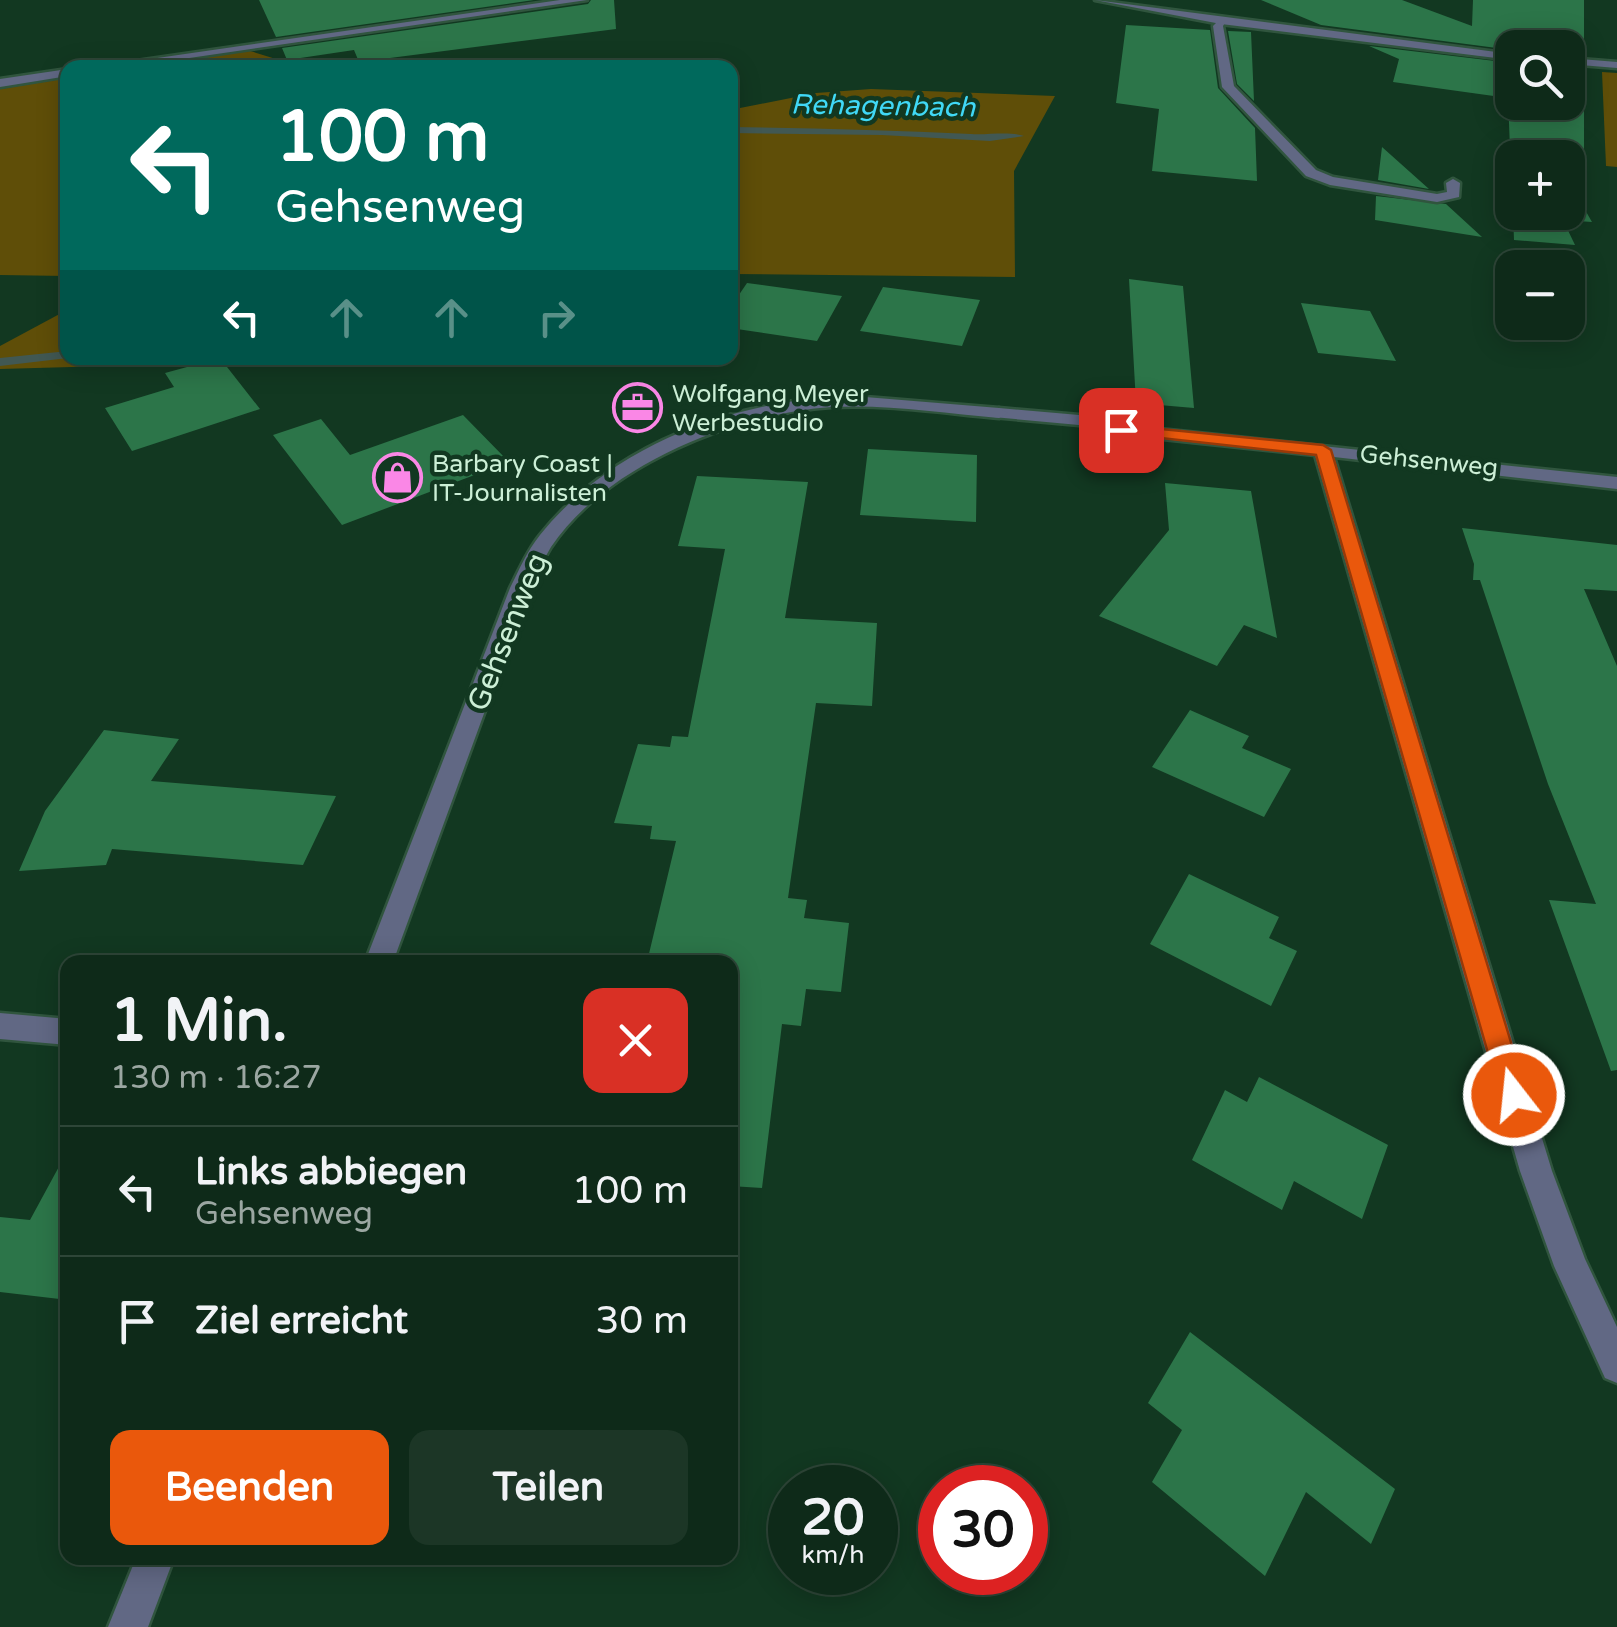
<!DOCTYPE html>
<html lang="de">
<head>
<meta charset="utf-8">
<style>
  :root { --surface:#0e2a19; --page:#1c3626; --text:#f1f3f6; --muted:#9ba7a2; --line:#2e4638; --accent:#ea580c }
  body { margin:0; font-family:"Varela Round",sans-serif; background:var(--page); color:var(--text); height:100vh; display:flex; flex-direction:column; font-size:38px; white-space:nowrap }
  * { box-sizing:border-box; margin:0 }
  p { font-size:32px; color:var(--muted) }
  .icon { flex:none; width:55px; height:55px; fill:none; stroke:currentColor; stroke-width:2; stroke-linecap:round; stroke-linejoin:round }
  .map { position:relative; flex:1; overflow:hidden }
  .side { position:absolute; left:60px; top:955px; width:678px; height:610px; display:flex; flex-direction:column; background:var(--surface); border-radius:20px; box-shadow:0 5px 25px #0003,0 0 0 2px var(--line) }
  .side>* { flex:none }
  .banner { position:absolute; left:60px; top:60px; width:678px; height:305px; border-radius:20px; box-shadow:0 5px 25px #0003,0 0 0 2px var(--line); background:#00695c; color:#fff; overflow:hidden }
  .buttons { position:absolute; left:1495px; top:30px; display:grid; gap:20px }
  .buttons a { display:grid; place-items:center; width:90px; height:90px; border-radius:20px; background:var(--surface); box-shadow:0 5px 25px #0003,0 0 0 2px var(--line); font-size:50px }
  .speed { position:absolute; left:768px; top:1465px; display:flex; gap:20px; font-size:50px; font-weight:700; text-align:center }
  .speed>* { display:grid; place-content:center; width:130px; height:130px; border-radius:50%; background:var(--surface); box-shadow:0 5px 25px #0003,0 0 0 2px var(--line); line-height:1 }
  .speed small { font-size:25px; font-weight:400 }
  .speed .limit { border:15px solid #d22; background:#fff; color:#111 }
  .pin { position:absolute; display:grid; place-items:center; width:85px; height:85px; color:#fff; margin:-42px; border-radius:20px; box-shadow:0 5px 15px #0006 }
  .me { position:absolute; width:110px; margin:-55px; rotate:344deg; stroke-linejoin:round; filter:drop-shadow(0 0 8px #0008) }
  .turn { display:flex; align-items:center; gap:35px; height:210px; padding:0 50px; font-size:45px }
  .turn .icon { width:130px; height:130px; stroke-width:2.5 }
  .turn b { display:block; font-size:70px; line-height:85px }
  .lanes { display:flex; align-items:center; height:95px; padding:0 50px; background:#0003; justify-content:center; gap:50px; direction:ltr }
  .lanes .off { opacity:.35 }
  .round { display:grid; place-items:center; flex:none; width:105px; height:105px; border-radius:20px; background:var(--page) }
  .summary { display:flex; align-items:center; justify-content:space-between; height:170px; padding:0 50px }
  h1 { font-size:60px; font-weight:700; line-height:75px }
  .action { display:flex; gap:20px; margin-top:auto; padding:20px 50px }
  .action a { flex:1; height:115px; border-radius:20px; background:var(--accent); color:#fff; font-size:40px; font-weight:700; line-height:115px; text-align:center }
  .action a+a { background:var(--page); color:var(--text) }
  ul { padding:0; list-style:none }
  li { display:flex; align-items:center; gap:30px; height:130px; padding:0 50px; border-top:2px solid var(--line) }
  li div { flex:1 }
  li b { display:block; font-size:38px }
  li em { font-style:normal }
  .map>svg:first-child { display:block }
</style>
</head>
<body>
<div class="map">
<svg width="1617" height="1627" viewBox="0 0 1617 1627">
  <rect width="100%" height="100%" fill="#123821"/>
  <path fill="#5f4e08" d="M 247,50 L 302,67 L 133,67 L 144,66 Z
    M 1602,72 L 1617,73 L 1617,167 L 1606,166 Z
    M 67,78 L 67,276 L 0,275 L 0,89 Z
    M 871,89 L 1055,96 L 1014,171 L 1015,277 L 730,274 L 730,110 L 816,93 Z
    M 67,310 L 68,358 L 175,358 L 144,365 L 0,369 L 0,346 Z"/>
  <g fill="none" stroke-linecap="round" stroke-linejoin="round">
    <path fill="#415853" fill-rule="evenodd" d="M 730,127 C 811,128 891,130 971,134 C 988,135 1010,131 1024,136 L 990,141 L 882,135 L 730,133 Z
      M 68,351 L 68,358 L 0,366 L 0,358 Z"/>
  </g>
  <path fill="#2c7549" d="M 259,0 L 534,0 L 276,37 Z
    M 591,0 L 614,0 L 616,29 L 359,62 L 354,50 L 287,60 L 282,48 L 588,4 Z
    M 1261,0 L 1402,0 L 1472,26 L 1473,0 L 1584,0 L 1584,56 L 1568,55 L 1568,48 L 1512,50 L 1321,25 Z
    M 1126,25 L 1210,30 L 1218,88 L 1255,128 L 1257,181 L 1152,171 L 1159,109 L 1116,103 Z
    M 1228,31 L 1251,32 L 1254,101 L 1237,84 Z
    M 1369,46 L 1512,63 L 1512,102 L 1568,102 L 1568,68 L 1584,69 L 1584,184 L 1569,182 L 1592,222 L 1563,220 L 1575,245 L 1514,240 L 1513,212 L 1568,212 L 1568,158 L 1512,158 L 1512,199 L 1508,98 L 1393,82 L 1399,59 Z
    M 1382,147 L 1429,189 L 1378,180 Z
    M 1376,196 L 1446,204 L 1482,237 L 1375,220 Z
    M 1129,279 L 1183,286 L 1194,408 L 1136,403 Z
    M 747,283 L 842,296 L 817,341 L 730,328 L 730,308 Z
    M 883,287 L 980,300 L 962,346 L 860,331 Z
    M 1301,303 L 1370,311 L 1396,361 L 1318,353 Z
    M 220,358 L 260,409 L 132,451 L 105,408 L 174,387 L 165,373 Z
    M 463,415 L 509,462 L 342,525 L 273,435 L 321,419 L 350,455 Z
    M 868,449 L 977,455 L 976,522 L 860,515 Z
    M 697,476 L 808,482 L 785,618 L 877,623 L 872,706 L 816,703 L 788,898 L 807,900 L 804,918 L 849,923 L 841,992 L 806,989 L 801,1026 L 782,1024 L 762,1188 L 730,1186 L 730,962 L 647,962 L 676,841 L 650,839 L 652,826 L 614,823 L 638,744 L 670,747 L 672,736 L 688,737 L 725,549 L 678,546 Z
    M 1165,483 L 1251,491 L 1277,638 L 1244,625 L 1217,666 L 1099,616 L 1169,530 Z
    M 1462,528 L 1617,545 L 1617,591 L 1584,589 L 1617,666 L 1617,1070 L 1611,1071 L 1549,900 L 1596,904 L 1548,784 L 1480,580 L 1473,580 L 1474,564 Z
    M 1190,710 L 1249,736 L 1242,748 L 1291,769 L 1264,817 L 1152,767 Z
    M 104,730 L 179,739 L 151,781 L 336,796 L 303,865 L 112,849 L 106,865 L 19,871 L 45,811 Z
    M 1189,874 L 1279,917 L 1269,938 L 1297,951 L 1271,1006 L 1150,944 Z
    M 1259,1077 L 1388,1145 L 1362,1219 L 1294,1181 L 1282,1210 L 1192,1160 L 1225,1090 L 1247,1102 Z
    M 68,1150 L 68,1300 L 0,1292 L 0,1217 L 30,1220 Z
    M 1190,1332 L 1395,1489 L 1371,1544 L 1306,1492 L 1265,1576 L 1152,1482 L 1182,1430 L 1148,1403 Z"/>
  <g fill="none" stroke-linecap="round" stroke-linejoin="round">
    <defs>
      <path id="service" d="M 1221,18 L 1226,21 L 1223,26 L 1234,86 L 1316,170 L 1333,177 L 1437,194 L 1447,192 L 1446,183 L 1453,179 L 1460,183 L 1459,197 L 1437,202 L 1330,185 L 1306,176 L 1222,87 L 1213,26 Z
        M 999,408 L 1079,415 L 1130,430 L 1121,435 L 1079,425 L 993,417 L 990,413 Z"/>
      <path id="minor" d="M 560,0 L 587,0 L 121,68 L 88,68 Z
        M 1095,0 L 1512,54 L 1512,60 L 1221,24 Z
        M 1568,58 L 1617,62 L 1617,68 L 1568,64 Z
        M 68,69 L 68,76 L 0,87 L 0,79 Z
        M 853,396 L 999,408 L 1008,413 L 999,418 C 943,413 887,404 831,407 C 735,414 607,464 551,547 C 543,560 537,574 530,588 L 393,962 L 365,962 L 510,588 C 519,570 527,551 540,535 C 614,443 738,399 853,396 Z
        M 1121,425 L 1617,477 L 1617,489 L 1334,457 L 1552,1171 L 1585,1259 L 1617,1327 L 1617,1383 L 1605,1378 L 1554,1266 L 1520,1171 L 1315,455 L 1115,434 L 1115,426 Z
        M 0,1013 L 68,1019 L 68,1045 L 0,1039 Z
        M 136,1558 L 174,1558 L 148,1627 L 108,1627 Z"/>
    </defs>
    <use href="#service" stroke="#30553e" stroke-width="5"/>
    <use href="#minor" stroke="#30553e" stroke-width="5"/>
    <use href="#service" fill="#616884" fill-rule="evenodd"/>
    <use href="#minor" fill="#616884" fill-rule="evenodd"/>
  </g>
  <path fill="#ea580c" stroke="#983908" stroke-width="2.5" d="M 1121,425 L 1323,445 L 1331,450 L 1527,1095 L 1523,1104 L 1514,1108 L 1504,1104 L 1500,1095 L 1316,455 L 1115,433 L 1115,426 Z"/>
  <defs>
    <symbol id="office-ring" viewBox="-11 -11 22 22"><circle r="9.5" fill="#123821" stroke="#fa87e6" stroke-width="1.5"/><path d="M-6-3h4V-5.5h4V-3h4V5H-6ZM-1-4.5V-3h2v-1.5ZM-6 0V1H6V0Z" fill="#fa87e6"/></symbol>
    <symbol id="shop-ring" viewBox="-11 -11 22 22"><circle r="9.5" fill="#123821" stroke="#fa87e6" stroke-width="1.5"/><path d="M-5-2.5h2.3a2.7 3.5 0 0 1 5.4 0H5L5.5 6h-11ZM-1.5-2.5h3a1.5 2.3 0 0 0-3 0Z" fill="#fa87e6"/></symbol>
  </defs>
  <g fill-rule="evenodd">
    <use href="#office-ring" x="610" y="380" width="55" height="55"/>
    <use href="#shop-ring" x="370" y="450" width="55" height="55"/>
  </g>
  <g text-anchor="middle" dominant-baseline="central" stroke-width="9" stroke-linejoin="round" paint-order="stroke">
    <g font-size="25" fill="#ccefd6" stroke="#123821" text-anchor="start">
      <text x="672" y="394">Wolfgang Meyer<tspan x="672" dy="29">Werbestudio</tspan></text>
      <text x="432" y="464">Barbary Coast |<tspan x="432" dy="29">IT-Journalisten</tspan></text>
    </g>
    <g font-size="25" fill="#ccefd6" stroke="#123821">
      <text transform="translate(1429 461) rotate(6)">Gehsenweg</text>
    </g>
    <g font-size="28" font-style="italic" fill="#40d8f6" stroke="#123821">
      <text transform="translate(883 106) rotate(1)">Rehagenbach</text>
    </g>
    <g font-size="30" fill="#ccefd6" stroke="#123821">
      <text transform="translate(508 632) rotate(-68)">Gehsenweg</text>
    </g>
  </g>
</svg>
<div class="buttons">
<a><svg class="icon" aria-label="search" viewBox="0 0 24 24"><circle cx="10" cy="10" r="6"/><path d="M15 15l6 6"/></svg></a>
<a>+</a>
<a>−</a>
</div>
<div class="speed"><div>20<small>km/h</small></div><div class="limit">30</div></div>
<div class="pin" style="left:1121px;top:430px;background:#d93025"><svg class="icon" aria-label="arrive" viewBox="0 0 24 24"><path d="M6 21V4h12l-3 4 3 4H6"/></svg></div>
<svg class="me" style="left:1514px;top:1095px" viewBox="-20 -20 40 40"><circle r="17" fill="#ea580c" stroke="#fff" stroke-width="3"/><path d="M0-11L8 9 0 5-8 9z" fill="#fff"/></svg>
<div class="banner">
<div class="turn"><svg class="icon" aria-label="left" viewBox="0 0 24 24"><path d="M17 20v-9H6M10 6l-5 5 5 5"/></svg><div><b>100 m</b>Gehsenweg</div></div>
<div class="lanes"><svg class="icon" aria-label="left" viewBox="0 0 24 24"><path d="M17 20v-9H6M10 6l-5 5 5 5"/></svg><svg class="icon off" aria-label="ahead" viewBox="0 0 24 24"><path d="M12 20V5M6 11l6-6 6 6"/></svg><svg class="icon off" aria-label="ahead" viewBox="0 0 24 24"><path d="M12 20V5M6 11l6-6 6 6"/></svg><svg class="icon off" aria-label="right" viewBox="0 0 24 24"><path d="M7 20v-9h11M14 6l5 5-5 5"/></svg></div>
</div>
<section class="side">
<div class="summary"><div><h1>1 Min.</h1><p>130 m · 16:27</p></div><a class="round" style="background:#d93025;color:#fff"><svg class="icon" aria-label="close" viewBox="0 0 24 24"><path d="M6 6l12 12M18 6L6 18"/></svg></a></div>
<ul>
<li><svg class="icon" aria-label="left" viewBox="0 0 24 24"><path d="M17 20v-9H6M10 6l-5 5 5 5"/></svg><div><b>Links abbiegen</b><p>Gehsenweg</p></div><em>100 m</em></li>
<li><svg class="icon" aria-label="arrive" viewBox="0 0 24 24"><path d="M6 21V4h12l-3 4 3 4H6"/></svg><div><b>Ziel erreicht</b></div><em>30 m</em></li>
</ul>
<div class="action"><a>Beenden</a><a>Teilen</a></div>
</section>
</div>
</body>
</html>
